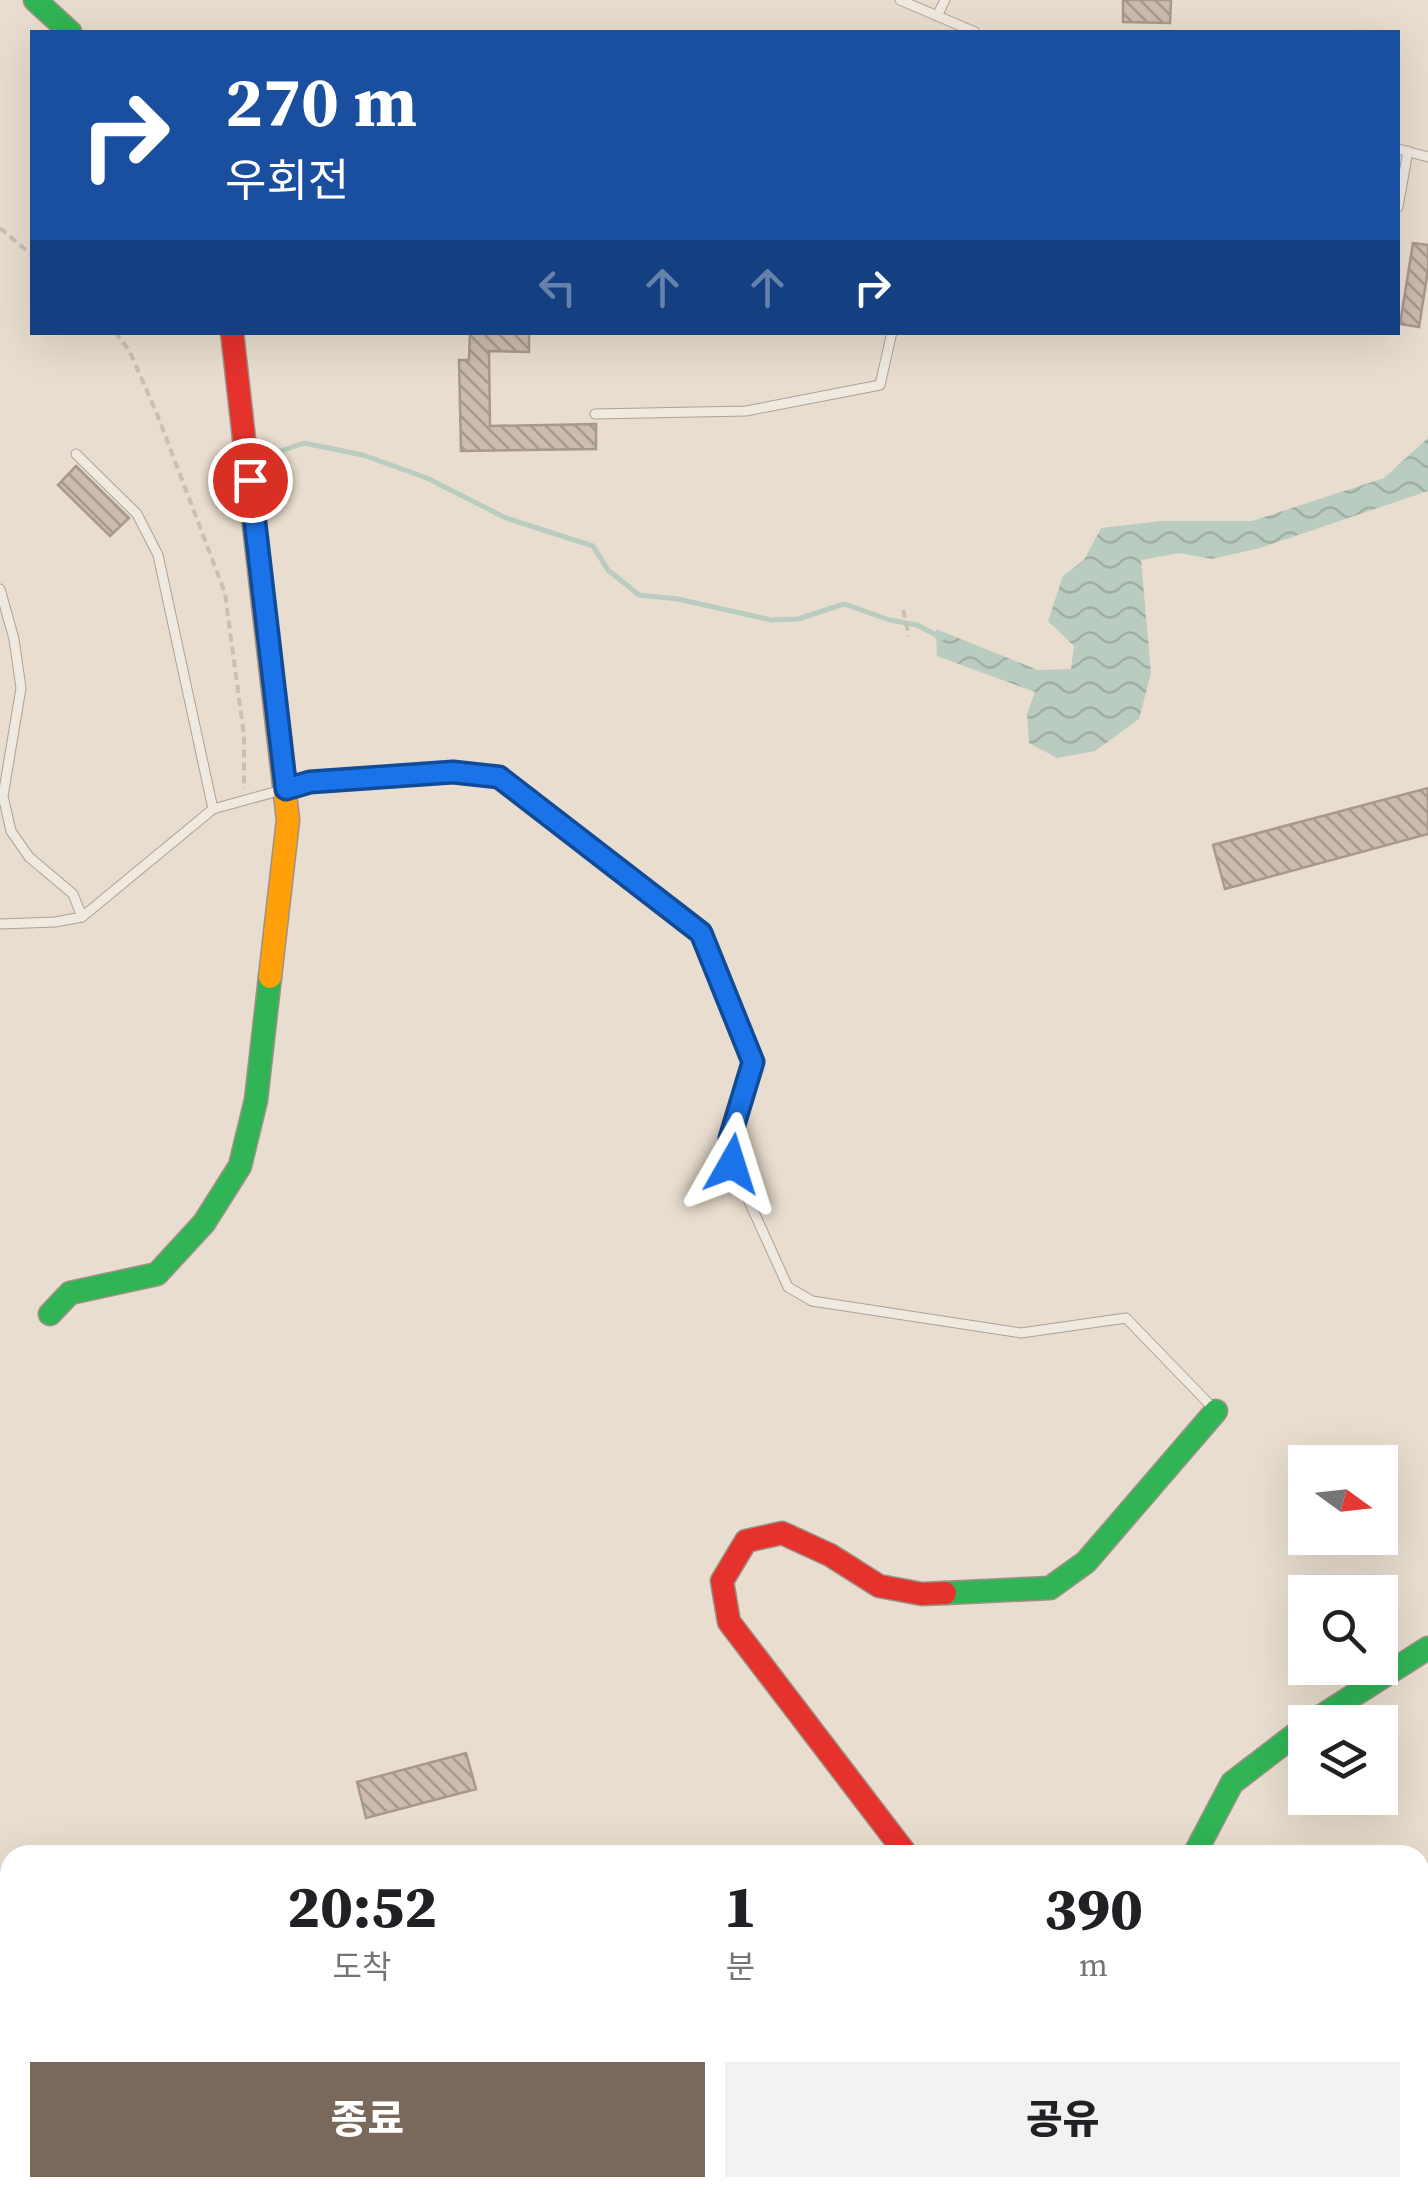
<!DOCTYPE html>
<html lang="ko">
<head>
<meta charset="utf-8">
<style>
  :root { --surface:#fff; --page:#f2f2f2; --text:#202124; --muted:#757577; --accent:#79695b }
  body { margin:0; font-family:"Source Serif 4","Noto Sans KR",serif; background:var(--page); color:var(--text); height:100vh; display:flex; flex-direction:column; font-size:38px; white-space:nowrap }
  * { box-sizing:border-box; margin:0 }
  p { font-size:32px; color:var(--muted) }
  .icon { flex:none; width:55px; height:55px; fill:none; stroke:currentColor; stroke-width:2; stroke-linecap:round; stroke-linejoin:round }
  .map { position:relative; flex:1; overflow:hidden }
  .sheet { position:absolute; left:0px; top:1845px; width:1430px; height:352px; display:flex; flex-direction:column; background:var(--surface); border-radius:30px 30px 0 0; box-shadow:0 10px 40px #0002 }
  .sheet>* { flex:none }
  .guide { position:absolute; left:30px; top:30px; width:1370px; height:305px; border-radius:0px; box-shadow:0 10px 40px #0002; background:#1a4fa0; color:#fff; overflow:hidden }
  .needle { width:65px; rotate:105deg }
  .fabs { position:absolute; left:1288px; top:1445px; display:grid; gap:20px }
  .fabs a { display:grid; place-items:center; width:110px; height:110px; border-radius:0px; background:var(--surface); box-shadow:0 10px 40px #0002; font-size:50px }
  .pin { position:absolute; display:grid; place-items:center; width:85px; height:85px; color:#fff; margin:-42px; border:5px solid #fff; border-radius:50%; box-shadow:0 2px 10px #0007 }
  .me { position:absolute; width:110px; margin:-55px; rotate:6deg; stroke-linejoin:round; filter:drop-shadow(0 0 8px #0008) }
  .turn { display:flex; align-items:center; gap:35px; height:210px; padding:0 30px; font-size:45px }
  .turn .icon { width:130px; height:130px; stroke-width:2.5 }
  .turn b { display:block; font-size:70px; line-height:85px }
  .lanes { display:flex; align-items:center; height:95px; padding:0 30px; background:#0003; justify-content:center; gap:50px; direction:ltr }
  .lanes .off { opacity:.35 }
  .eta { display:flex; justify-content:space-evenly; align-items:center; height:170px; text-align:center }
  .eta b { font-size:60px; font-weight:800; line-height:70px }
  .action { display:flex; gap:20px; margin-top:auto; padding:20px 30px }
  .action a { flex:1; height:115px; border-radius:0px; background:var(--accent); color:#fff; font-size:40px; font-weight:800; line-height:115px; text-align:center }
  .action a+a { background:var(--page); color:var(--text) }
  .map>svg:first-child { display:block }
</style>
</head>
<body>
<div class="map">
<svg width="1428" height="2197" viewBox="0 0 1428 2197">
  <defs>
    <pattern id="farmland-rules" width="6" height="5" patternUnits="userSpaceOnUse" patternTransform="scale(2.5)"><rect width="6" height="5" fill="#e9dcbd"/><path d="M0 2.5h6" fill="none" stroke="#c9bda2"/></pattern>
    <pattern id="water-waves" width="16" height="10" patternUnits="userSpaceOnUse" patternTransform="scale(2.5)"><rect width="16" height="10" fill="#b9ccbf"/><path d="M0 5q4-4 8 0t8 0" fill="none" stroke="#a0afa4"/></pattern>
    <pattern id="building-back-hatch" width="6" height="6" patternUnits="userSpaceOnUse" patternTransform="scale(2.5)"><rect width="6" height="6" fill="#ccbbae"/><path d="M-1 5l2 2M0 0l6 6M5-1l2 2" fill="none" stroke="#a7988d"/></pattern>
  </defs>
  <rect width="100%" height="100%" fill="#e8ddce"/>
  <path fill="url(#farmland-rules)" d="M 1428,1998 L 1428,2104 L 1420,2102 L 1420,2009 Z
    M 1420,2116 L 1428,2119 L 1428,2197 L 1289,2197 L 1297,2188 L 1420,2188 Z"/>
  <path fill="url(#water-waves)" d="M 1428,438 L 1428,491 L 1260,548 L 1212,559 L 1179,553 L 1141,560 L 1151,673 L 1139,719 L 1095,751 L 1057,758 L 1029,743 L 1027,714 L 1035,692 L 937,656 L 936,629 L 1038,670 L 1071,669 L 1074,646 L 1048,621 L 1063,576 L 1084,560 L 1101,528 L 1161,521 L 1252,521 L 1384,478 Z"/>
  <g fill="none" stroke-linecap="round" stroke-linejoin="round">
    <path stroke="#b9ccbf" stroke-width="5" d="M 275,453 L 304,443 L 363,455 L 427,478 L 506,518 L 593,546 L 608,570 L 639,595 L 678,599 L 771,620 L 798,619 L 844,604 L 890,620 L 917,625 L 942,638
      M 1420,1914 L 1428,1887
      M 1221,2197 L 1230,2188"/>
  </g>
  <path fill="url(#building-back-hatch)" stroke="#a8988d" stroke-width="2.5" d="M 1123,0 L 1171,0 L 1170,23 L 1123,22 Z
    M 1413,243 L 1428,245 L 1428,270 L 1419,327 L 1400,324 Z
    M 470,332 L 529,332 L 529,352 L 489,351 L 490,426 L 596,424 L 596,449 L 461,451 L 459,360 L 469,360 Z
    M 76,466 L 129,518 L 110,536 L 58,485 Z
    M 1428,788 L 1428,834 L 1225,889 L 1213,845 Z
    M 466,1753 L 476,1789 L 366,1818 L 357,1782 Z"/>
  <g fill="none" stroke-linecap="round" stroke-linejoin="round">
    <defs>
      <path id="lane" d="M 900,0 L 975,32
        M 937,16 L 945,0
        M 1398,149 L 1428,157
        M 1398,207 L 1408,151
        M 595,414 L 746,411 L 880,385 L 892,332
        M 76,454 L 137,514 L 158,555 L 213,809
        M 0,589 L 14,639 L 21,688 L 3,796 L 11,831 L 29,857 L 73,894 L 82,917
        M 0,924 L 55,922 L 82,917 L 213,809 L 311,782 L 453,772 L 499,777 L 701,933 L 753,1062 L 730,1138 L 732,1164 L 788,1287 L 812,1301 L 1021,1333 L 1126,1318 L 1214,1409
        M 1420,1998 L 1428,1987
        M 1420,2111 L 1428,2113
        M 1279,2197 L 1287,2188"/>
      <path id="fast" d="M 35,0 L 70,32
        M 50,1314 L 70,1293 L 157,1274 L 204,1223 L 240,1166 L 256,1100 L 270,977
        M 945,1593 L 1050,1588 L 1086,1562 L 1216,1411
        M 1312,1722 L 1428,1648
        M 1194,1855 L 1232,1783 L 1305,1727
        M 1004,2197 L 1014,2188"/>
      <path id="slow" d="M 249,483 L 288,820 L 270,977"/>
      <path id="jam" d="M 232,332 L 249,483
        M 907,1855 L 729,1622 L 722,1581 L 746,1541 L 782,1533 L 830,1555 L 879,1586 L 922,1594 L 945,1593"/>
    </defs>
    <use href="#lane" stroke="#ada297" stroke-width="11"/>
    <use href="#fast" stroke="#9d9286" stroke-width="25"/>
    <use href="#slow" stroke="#9d9286" stroke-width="25"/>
    <use href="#jam" stroke="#9d9286" stroke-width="25"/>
    <path stroke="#c8c0b6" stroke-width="4" stroke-dasharray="8 5" stroke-linecap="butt" d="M 0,228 L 32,255
      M 115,332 L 129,350 L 157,414 L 225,593 L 244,736 L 244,789
      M 903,610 L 909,636"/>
    <use href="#lane" stroke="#efe9e0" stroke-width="9"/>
    <use href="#fast" stroke="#30b455" stroke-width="22"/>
    <use href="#slow" stroke="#ff9f0a" stroke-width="22"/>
    <use href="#jam" stroke="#e5322d" stroke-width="22"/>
  </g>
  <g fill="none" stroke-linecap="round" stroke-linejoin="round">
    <defs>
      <path id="route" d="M 250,480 L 286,789 L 310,782 L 453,772 L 499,777 L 701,933 L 753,1062 L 730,1138 L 732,1164"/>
    </defs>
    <use href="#route" stroke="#114b97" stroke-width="25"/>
    <use href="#route" stroke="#1a73e8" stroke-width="18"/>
  </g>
</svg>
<div class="fabs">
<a><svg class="needle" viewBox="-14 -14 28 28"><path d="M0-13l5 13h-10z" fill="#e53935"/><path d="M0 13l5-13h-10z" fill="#757577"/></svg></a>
<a><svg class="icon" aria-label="search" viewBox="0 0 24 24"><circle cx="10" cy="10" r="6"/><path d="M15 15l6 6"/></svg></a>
<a><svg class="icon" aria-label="layers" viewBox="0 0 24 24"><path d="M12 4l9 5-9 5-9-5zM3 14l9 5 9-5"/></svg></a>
</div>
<div class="pin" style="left:250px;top:480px;background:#d93025"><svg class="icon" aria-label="arrive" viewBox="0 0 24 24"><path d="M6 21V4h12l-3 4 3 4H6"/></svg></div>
<svg class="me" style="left:732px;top:1164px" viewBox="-20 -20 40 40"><path d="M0-17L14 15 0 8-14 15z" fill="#1a73e8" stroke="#fff" stroke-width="4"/></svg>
<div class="guide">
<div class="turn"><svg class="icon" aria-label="right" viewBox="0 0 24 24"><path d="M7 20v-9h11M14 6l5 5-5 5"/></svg><div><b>270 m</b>우회전</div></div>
<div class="lanes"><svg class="icon off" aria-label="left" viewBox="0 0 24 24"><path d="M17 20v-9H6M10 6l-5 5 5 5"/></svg><svg class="icon off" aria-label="ahead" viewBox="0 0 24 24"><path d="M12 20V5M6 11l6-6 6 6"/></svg><svg class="icon off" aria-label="ahead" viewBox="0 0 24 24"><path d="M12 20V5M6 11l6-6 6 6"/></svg><svg class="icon" aria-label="right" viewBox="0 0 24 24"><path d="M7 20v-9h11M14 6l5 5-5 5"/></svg></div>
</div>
<section class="sheet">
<div class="eta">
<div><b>20:52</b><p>도착</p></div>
<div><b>1</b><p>분</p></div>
<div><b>390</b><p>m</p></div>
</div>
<div class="action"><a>종료</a><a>공유</a></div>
</section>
</div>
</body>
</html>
